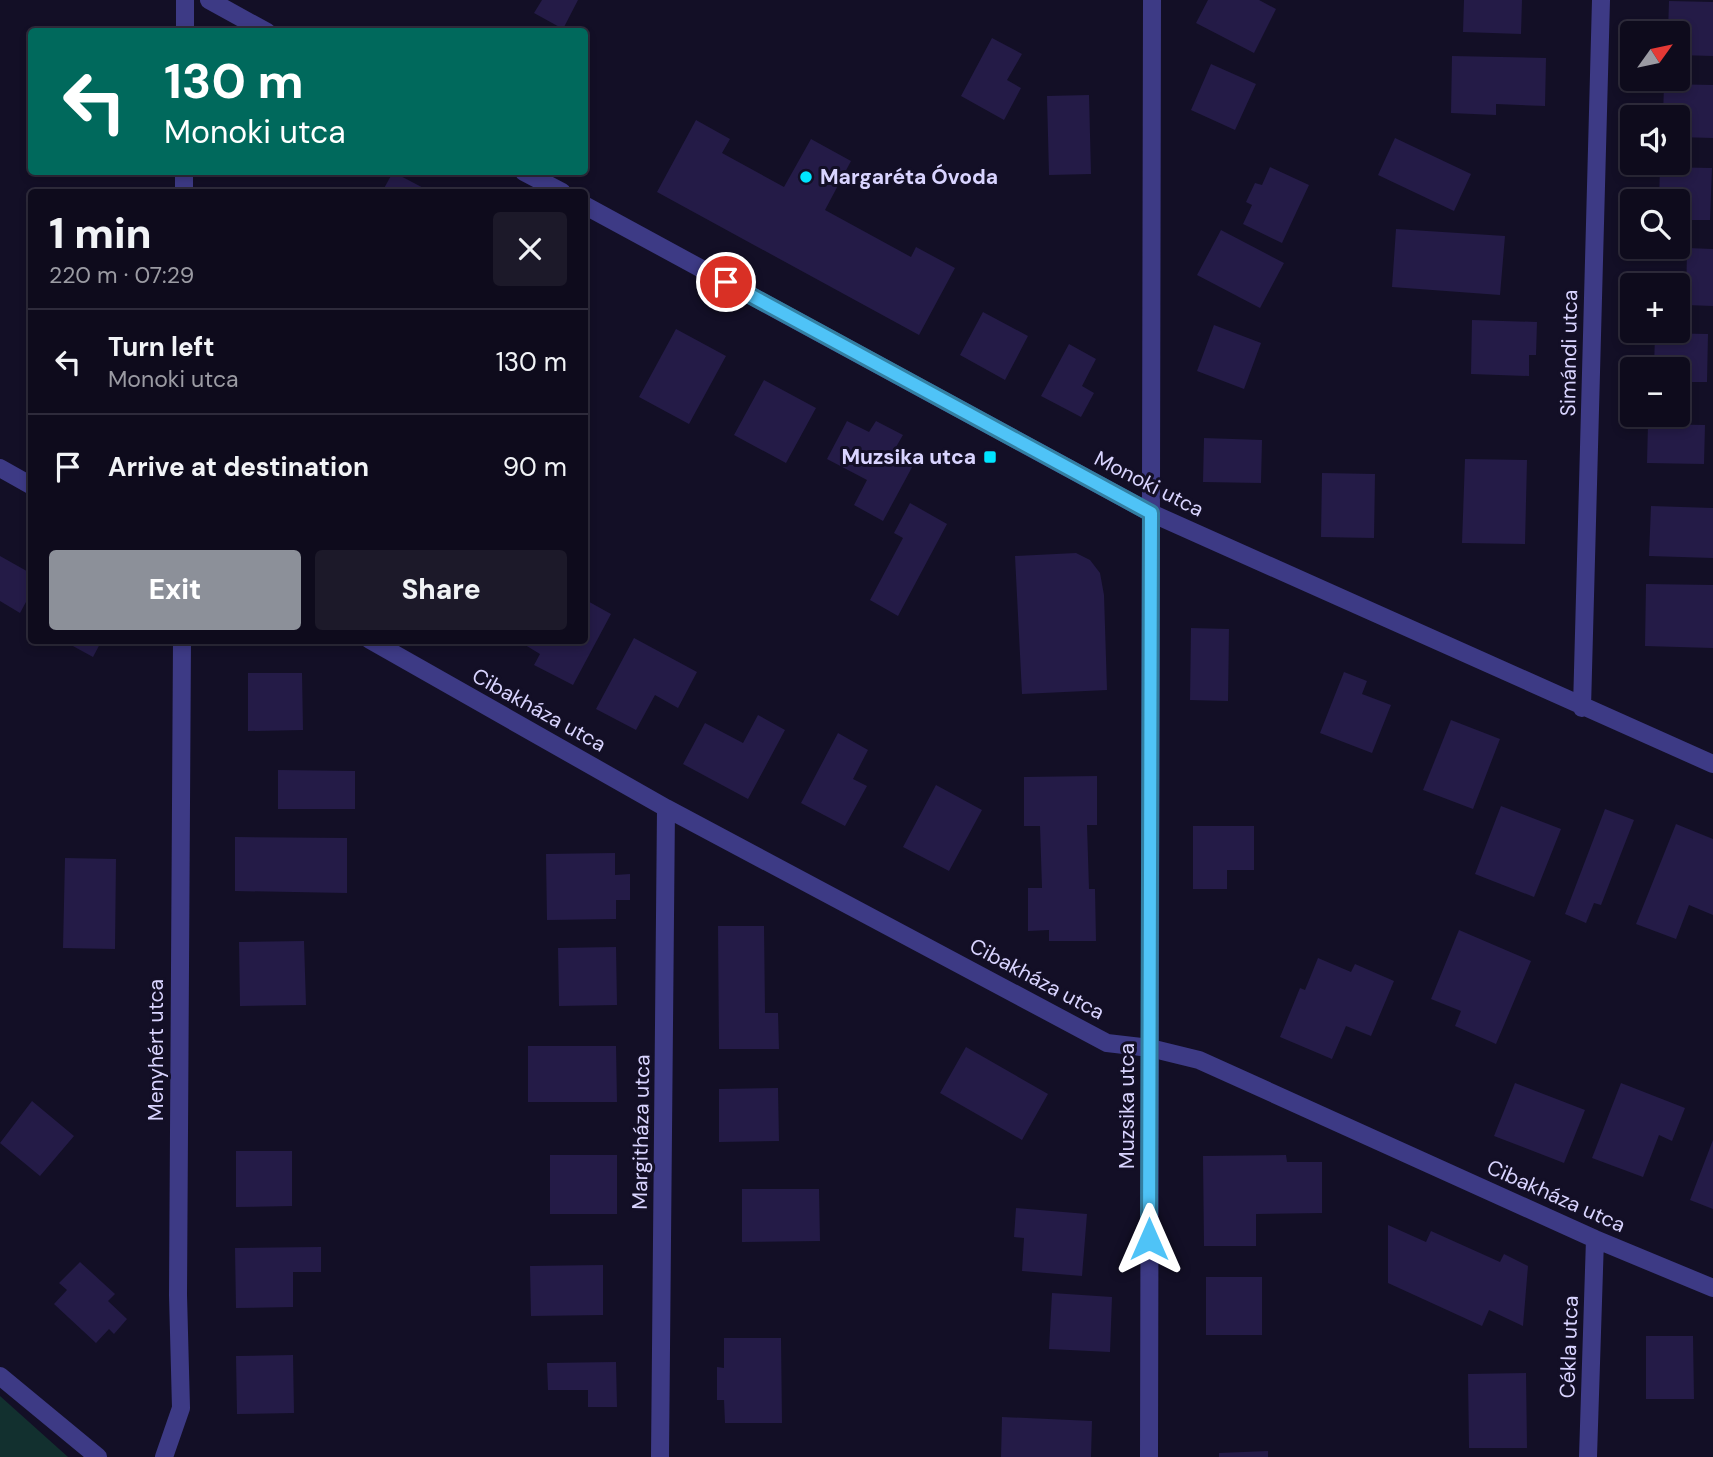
<!DOCTYPE html>
<html lang="en">
<head>
<meta charset="utf-8">
<style>
  :root { --surface:#0e0b1c; --page:#1c1929; --text:#f1f3f6; --muted:#9b9ba3; --line:#2e2b3b; --accent:#8c9099 }
  body { margin:0; font-family:"DM Sans",sans-serif; background:var(--page); color:var(--text); height:100vh; display:flex; flex-direction:column; font-size:26px; white-space:nowrap }
  * { box-sizing:border-box; margin:0 }
  p { font-size:23px; color:var(--muted) }
  .icon { flex:none; width:38px; height:38px; fill:none; stroke:currentColor; stroke-width:2; stroke-linecap:round; stroke-linejoin:round }
  .map { position:relative; flex:1; overflow:hidden }
  .sheet { position:absolute; left:28px; top:189px; width:560px; height:455px; display:flex; flex-direction:column; background:var(--surface); border-radius:7px; box-shadow:0 4px 10px #0003,0 0 0 2px var(--line) }
  .sheet>* { flex:none }
  .hud { position:absolute; left:28px; top:28px; width:560px; height:147px; border-radius:7px; box-shadow:0 4px 10px #0003,0 0 0 2px var(--line); background:#00695c; color:#fff; overflow:hidden }
  .needle { width:46px; rotate:57deg }
  .buttons { position:absolute; left:1620px; top:21px; display:grid; gap:14px }
  .buttons a { display:grid; place-items:center; width:70px; height:70px; border-radius:7px; background:var(--surface); box-shadow:0 4px 10px #0003,0 0 0 2px var(--line); font-size:35px }
  .pin { position:absolute; display:grid; place-items:center; width:60px; height:60px; color:#fff; margin:-30px; border:4px solid #fff; border-radius:50%; box-shadow:0 2px 7px #0007 }
  .me { position:absolute; width:77px; margin:-38px; rotate:0deg; stroke-linejoin:round; filter:drop-shadow(0 0 5px #0008) }
  .turn { display:flex; align-items:center; gap:24px; height:147px; padding:0 21px; font-size:32px }
  .turn .icon { width:91px; height:91px; stroke-width:2.5 }
  .turn b { display:block; font-size:49px; line-height:60px }
  .round { display:grid; place-items:center; flex:none; width:74px; height:74px; border-radius:7px; background:var(--page) }
  .summary { display:flex; align-items:center; justify-content:space-between; height:119px; padding:0 21px }
  h1 { font-size:42px; font-weight:800; line-height:52px }
  .action { display:flex; gap:14px; margin-top:auto; padding:14px 21px }
  .action a { flex:1; height:80px; border-radius:7px; background:var(--accent); color:#fff; font-size:28px; font-weight:800; line-height:80px; text-align:center }
  .action a+a { background:var(--page); color:var(--text) }
  ul { padding:0; list-style:none }
  li { display:flex; align-items:center; gap:21px; height:105px; padding:0 21px; border-top:2px solid var(--line) }
  li div { flex:1 }
  li b { display:block; font-size:26px }
  li em { font-style:normal }
  .map>svg:first-child { display:block }
</style>
</head>
<body>
<div class="map">
<svg width="1713" height="1457" viewBox="0 0 1713 1457">
  <rect width="100%" height="100%" fill="#130f26"/>
  <path fill="#12302f" d="M 0,1396 L 68,1457 L 0,1457 Z"/>
  <path fill="#241b47" d="M 542,0 L 578,0 L 563,29 L 534,13 Z
    M 1208,0 L 1259,0 L 1276,9 L 1254,53 L 1196,23 Z
    M 1464,0 L 1522,0 L 1521,34 L 1463,32 Z
    M 1669,1 L 1713,2 L 1713,56 L 1678,55 L 1678,33 L 1668,33 Z
    M 992,38 L 1022,54 L 1007,80 L 1021,88 L 1004,120 L 961,96 Z
    M 1452,56 L 1546,58 L 1545,106 L 1496,104 L 1496,115 L 1451,113 Z
    M 1211,64 L 1256,84 L 1235,130 L 1191,110 Z
    M 1664,84 L 1713,85 L 1713,138 L 1678,137 L 1678,117 L 1663,117 Z
    M 1089,95 L 1091,174 L 1049,175 L 1047,96 Z
    M 696,120 L 730,139 L 722,153 L 784,187 L 811,139 L 851,161 L 825,210 L 911,257 L 916,247 L 955,268 L 919,335 L 657,192 Z
    M 1395,138 L 1471,174 L 1454,211 L 1378,175 Z
    M 1270,167 L 1309,185 L 1282,243 L 1243,224 L 1252,205 L 1246,202 L 1255,183 L 1262,185 Z
    M 1660,167 L 1712,168 L 1710,220 L 1678,220 L 1678,201 L 1659,201 Z
    M 393,172 L 431,192 L 382,192 Z
    M 1396,229 L 1505,236 L 1500,295 L 1392,287 Z
    M 1221,230 L 1284,263 L 1260,308 L 1197,275 Z
    M 1687,248 L 1713,249 L 1713,306 L 1686,305 Z
    M 983,312 L 1028,336 L 1005,380 L 960,355 Z
    M 1472,320 L 1537,322 L 1536,355 L 1529,355 L 1529,376 L 1471,374 Z
    M 1214,325 L 1261,343 L 1244,389 L 1197,371 Z
    M 676,329 L 726,356 L 689,424 L 639,397 Z
    M 1655,333 L 1708,334 L 1707,382 L 1678,382 L 1678,369 L 1654,369 Z
    M 1069,344 L 1096,359 L 1082,386 L 1094,393 L 1081,417 L 1041,396 Z
    M 764,380 L 816,408 L 786,463 L 734,435 Z
    M 847,421 L 869,432 L 876,421 L 903,435 L 896,447 L 917,458 L 883,521 L 854,505 L 867,480 L 827,459 Z
    M 1648,424 L 1705,425 L 1704,464 L 1647,463 Z
    M 1204,438 L 1262,440 L 1261,483 L 1203,482 Z
    M 1465,459 L 1527,460 L 1525,544 L 1462,543 Z
    M 1322,473 L 1375,474 L 1374,538 L 1321,537 Z
    M 910,503 L 947,524 L 898,616 L 870,600 L 903,538 L 894,533 Z
    M 1651,506 L 1713,508 L 1713,558 L 1649,556 Z
    M 1076,553 L 1090,560 L 1100,573 L 1104,595 L 1107,690 L 1022,694 L 1015,556 Z
    M 0,556 L 32,574 L 32,591 L 20,613 L 0,601 Z
    M 1646,584 L 1713,585 L 1713,648 L 1645,646 Z
    M 584,599 L 611,614 L 573,685 L 534,665 L 540,654 L 517,640 L 584,640 Z
    M 1191,628 L 1229,629 L 1228,701 L 1190,700 Z
    M 634,638 L 697,672 L 678,708 L 655,695 L 636,730 L 596,709 Z
    M 62,640 L 102,640 L 93,657 Z
    M 1344,672 L 1367,681 L 1362,694 L 1391,705 L 1372,753 L 1320,733 Z
    M 248,673 L 302,673 L 303,730 L 248,731 Z
    M 758,715 L 785,730 L 748,799 L 683,764 L 705,723 L 743,743 Z
    M 1451,720 L 1500,739 L 1473,809 L 1423,790 Z
    M 838,733 L 868,750 L 853,779 L 867,786 L 845,826 L 801,803 Z
    M 278,770 L 355,771 L 355,809 L 278,809 Z
    M 1097,776 L 1097,825 L 1087,825 L 1089,889 L 1095,889 L 1096,941 L 1049,941 L 1049,930 L 1028,931 L 1028,888 L 1042,888 L 1040,826 L 1024,826 L 1024,777 Z
    M 936,785 L 982,810 L 949,871 L 903,847 Z
    M 1501,806 L 1561,829 L 1534,897 L 1475,874 Z
    M 1605,809 L 1634,820 L 1601,905 L 1594,903 L 1586,923 L 1565,914 Z
    M 1676,824 L 1713,839 L 1713,915 L 1689,905 L 1676,939 L 1636,924 Z
    M 1193,826 L 1254,826 L 1254,870 L 1227,870 L 1227,889 L 1193,889 Z
    M 235,837 L 347,838 L 347,893 L 235,891 Z
    M 615,853 L 615,875 L 630,874 L 630,900 L 616,900 L 616,919 L 547,920 L 546,854 Z
    M 65,858 L 116,859 L 115,949 L 63,948 Z
    M 718,926 L 764,926 L 765,1013 L 778,1013 L 779,1049 L 719,1049 Z
    M 1459,930 L 1531,961 L 1496,1044 L 1455,1026 L 1461,1011 L 1431,999 Z
    M 304,941 L 306,1005 L 240,1006 L 239,942 Z
    M 616,947 L 617,1005 L 559,1006 L 558,948 Z
    M 1318,958 L 1351,972 L 1355,964 L 1394,981 L 1371,1036 L 1346,1026 L 1332,1059 L 1280,1037 L 1300,988 L 1305,990 Z
    M 528,1046 L 616,1046 L 617,1102 L 528,1102 Z
    M 966,1047 L 1048,1094 L 1022,1140 L 940,1093 Z
    M 1515,1083 L 1585,1110 L 1564,1163 L 1494,1136 Z
    M 1621,1083 L 1685,1108 L 1672,1141 L 1659,1135 L 1643,1177 L 1592,1158 Z
    M 778,1088 L 779,1141 L 719,1142 L 719,1089 Z
    M 32,1101 L 74,1136 L 40,1176 L 0,1143 Z
    M 1713,1140 L 1713,1209 L 1690,1200 Z
    M 236,1151 L 292,1151 L 292,1206 L 236,1207 Z
    M 550,1155 L 617,1155 L 617,1214 L 550,1214 Z
    M 1286,1155 L 1287,1162 L 1322,1162 L 1322,1213 L 1256,1214 L 1256,1246 L 1204,1246 L 1203,1156 Z
    M 742,1189 L 819,1189 L 820,1241 L 742,1242 Z
    M 1016,1208 L 1087,1214 L 1082,1276 L 1022,1271 L 1024,1238 L 1014,1237 Z
    M 1388,1225 L 1426,1242 L 1431,1231 L 1500,1262 L 1504,1254 L 1528,1266 L 1523,1326 L 1489,1310 L 1482,1326 L 1388,1283 Z
    M 321,1247 L 321,1272 L 293,1272 L 293,1307 L 236,1308 L 235,1248 Z
    M 80,1262 L 115,1294 L 108,1301 L 127,1319 L 114,1334 L 109,1329 L 96,1343 L 54,1304 L 67,1290 L 59,1283 Z
    M 603,1265 L 603,1315 L 531,1316 L 530,1266 Z
    M 1206,1277 L 1262,1277 L 1262,1335 L 1206,1335 Z
    M 1052,1293 L 1112,1297 L 1110,1352 L 1049,1349 Z
    M 1646,1336 L 1693,1336 L 1694,1399 L 1646,1399 Z
    M 724,1338 L 781,1338 L 782,1423 L 725,1423 L 724,1400 L 717,1400 L 717,1367 L 724,1368 Z
    M 293,1355 L 294,1413 L 237,1414 L 236,1356 Z
    M 616,1362 L 617,1407 L 588,1407 L 588,1390 L 548,1390 L 547,1363 Z
    M 1526,1373 L 1527,1448 L 1469,1448 L 1468,1374 Z
    M 1002,1417 L 1092,1421 L 1091,1457 L 1001,1457 Z
    M 1268,1451 L 1268,1457 L 1219,1457 L 1219,1453 Z"/>
  <g fill="none" stroke-linecap="round" stroke-linejoin="round">
    <path stroke="#3d3a85" stroke-width="18" d="M 209,0 L 267,32
      M 185,32 L 185,0
      M 524,172 L 562,192
      M 184,192 L 184,172
      M 584,205 L 1151,513 L 1713,764
      M 0,468 L 32,486
      M 370,640 L 666,808 L 1107,1043 L 1150,1048 L 1199,1060 L 1595,1239 L 1713,1288
      M 1582,708 L 1601,0
      M 0,1376 L 98,1457
      M 164,1457 L 181,1408 L 178,1295 L 182,640
      M 660,1457 L 666,808
      M 1149,1457 L 1152,0
      M 1588,1457 L 1595,1239"/>
  </g>
  <g fill="none" stroke-linecap="round" stroke-linejoin="round">
    <defs>
      <path id="route" d="M 726,282 L 1151,513 L 1149,1239"/>
    </defs>
    <use href="#route" stroke="#337fa1" stroke-width="18"/>
    <use href="#route" stroke="#4fc3f7" stroke-width="12"/>
  </g>
  <g fill="#00e5ff" stroke="#130f26" stroke-width="2.5">
    <circle cx="806" cy="177" r="7"/>
    <rect x="983" y="450" width="14" height="14" rx="3.5"/>
  </g>
  <g text-anchor="middle" dominant-baseline="central" stroke-width="6" stroke-linejoin="round" paint-order="stroke">
    <g font-size="21" font-weight="bold" fill="#d9d4ff" stroke="#130f26" text-anchor="start">
      <text x="820" y="177">Margaréta Óvoda</text>
      <text x="976" y="457" text-anchor="end">Muzsika utca</text>
    </g>
    <g font-size="21" fill="#d9d4ff" stroke="#130f26">
      <text transform="translate(1569 353) rotate(-89)">Simándi utca</text>
      <text transform="translate(1149 484) rotate(27)">Monoki utca</text>
      <text transform="translate(539 710) rotate(29)">Cibakháza utca</text>
      <text transform="translate(1037 979) rotate(28)">Cibakháza utca</text>
      <text transform="translate(156 1050) rotate(-90)">Menyhért utca</text>
      <text transform="translate(1127 1106) rotate(-90)">Muzsika utca</text>
      <text transform="translate(641 1132) rotate(-89)">Margitháza utca</text>
      <text transform="translate(1556 1196) rotate(24)">Cibakháza utca</text>
      <text transform="translate(1569 1347) rotate(-88)">Cékla utca</text>
    </g>
  </g>
</svg>
<div class="buttons">
<a><svg class="needle" viewBox="-14 -14 28 28"><path d="M0-13l5 13h-10z" fill="#e53935"/><path d="M0 13l5-13h-10z" fill="#9b9ba3"/></svg></a>
<a><svg class="icon" aria-label="sound" viewBox="0 0 24 24"><path d="M4 9h4l5-4v14l-5-4H4zM17 9q2 3 0 6"/></svg></a>
<a><svg class="icon" aria-label="search" viewBox="0 0 24 24"><circle cx="10" cy="10" r="6"/><path d="M15 15l6 6"/></svg></a>
<a>+</a>
<a>−</a>
</div>
<div class="pin" style="left:726px;top:282px;background:#d93025"><svg class="icon" aria-label="arrive" viewBox="0 0 24 24"><path d="M6 21V4h12l-3 4 3 4H6"/></svg></div>
<svg class="me" style="left:1149px;top:1239px" viewBox="-20 -20 40 40"><path d="M0-17L14 15 0 8-14 15z" fill="#4fc3f7" stroke="#fff" stroke-width="4"/></svg>
<div class="hud">
<div class="turn"><svg class="icon" aria-label="left" viewBox="0 0 24 24"><path d="M17 20v-9H6M10 6l-5 5 5 5"/></svg><div><b>130 m</b>Monoki utca</div></div>
</div>
<section class="sheet">
<div class="summary"><div><h1>1 min</h1><p>220 m · 07:29</p></div><a class="round"><svg class="icon" aria-label="close" viewBox="0 0 24 24"><path d="M6 6l12 12M18 6L6 18"/></svg></a></div>
<ul>
<li><svg class="icon" aria-label="left" viewBox="0 0 24 24"><path d="M17 20v-9H6M10 6l-5 5 5 5"/></svg><div><b>Turn left</b><p>Monoki utca</p></div><em>130 m</em></li>
<li><svg class="icon" aria-label="arrive" viewBox="0 0 24 24"><path d="M6 21V4h12l-3 4 3 4H6"/></svg><div><b>Arrive at destination</b></div><em>90 m</em></li>
</ul>
<div class="action"><a>Exit</a><a>Share</a></div>
</section>
</div>
</body>
</html>
